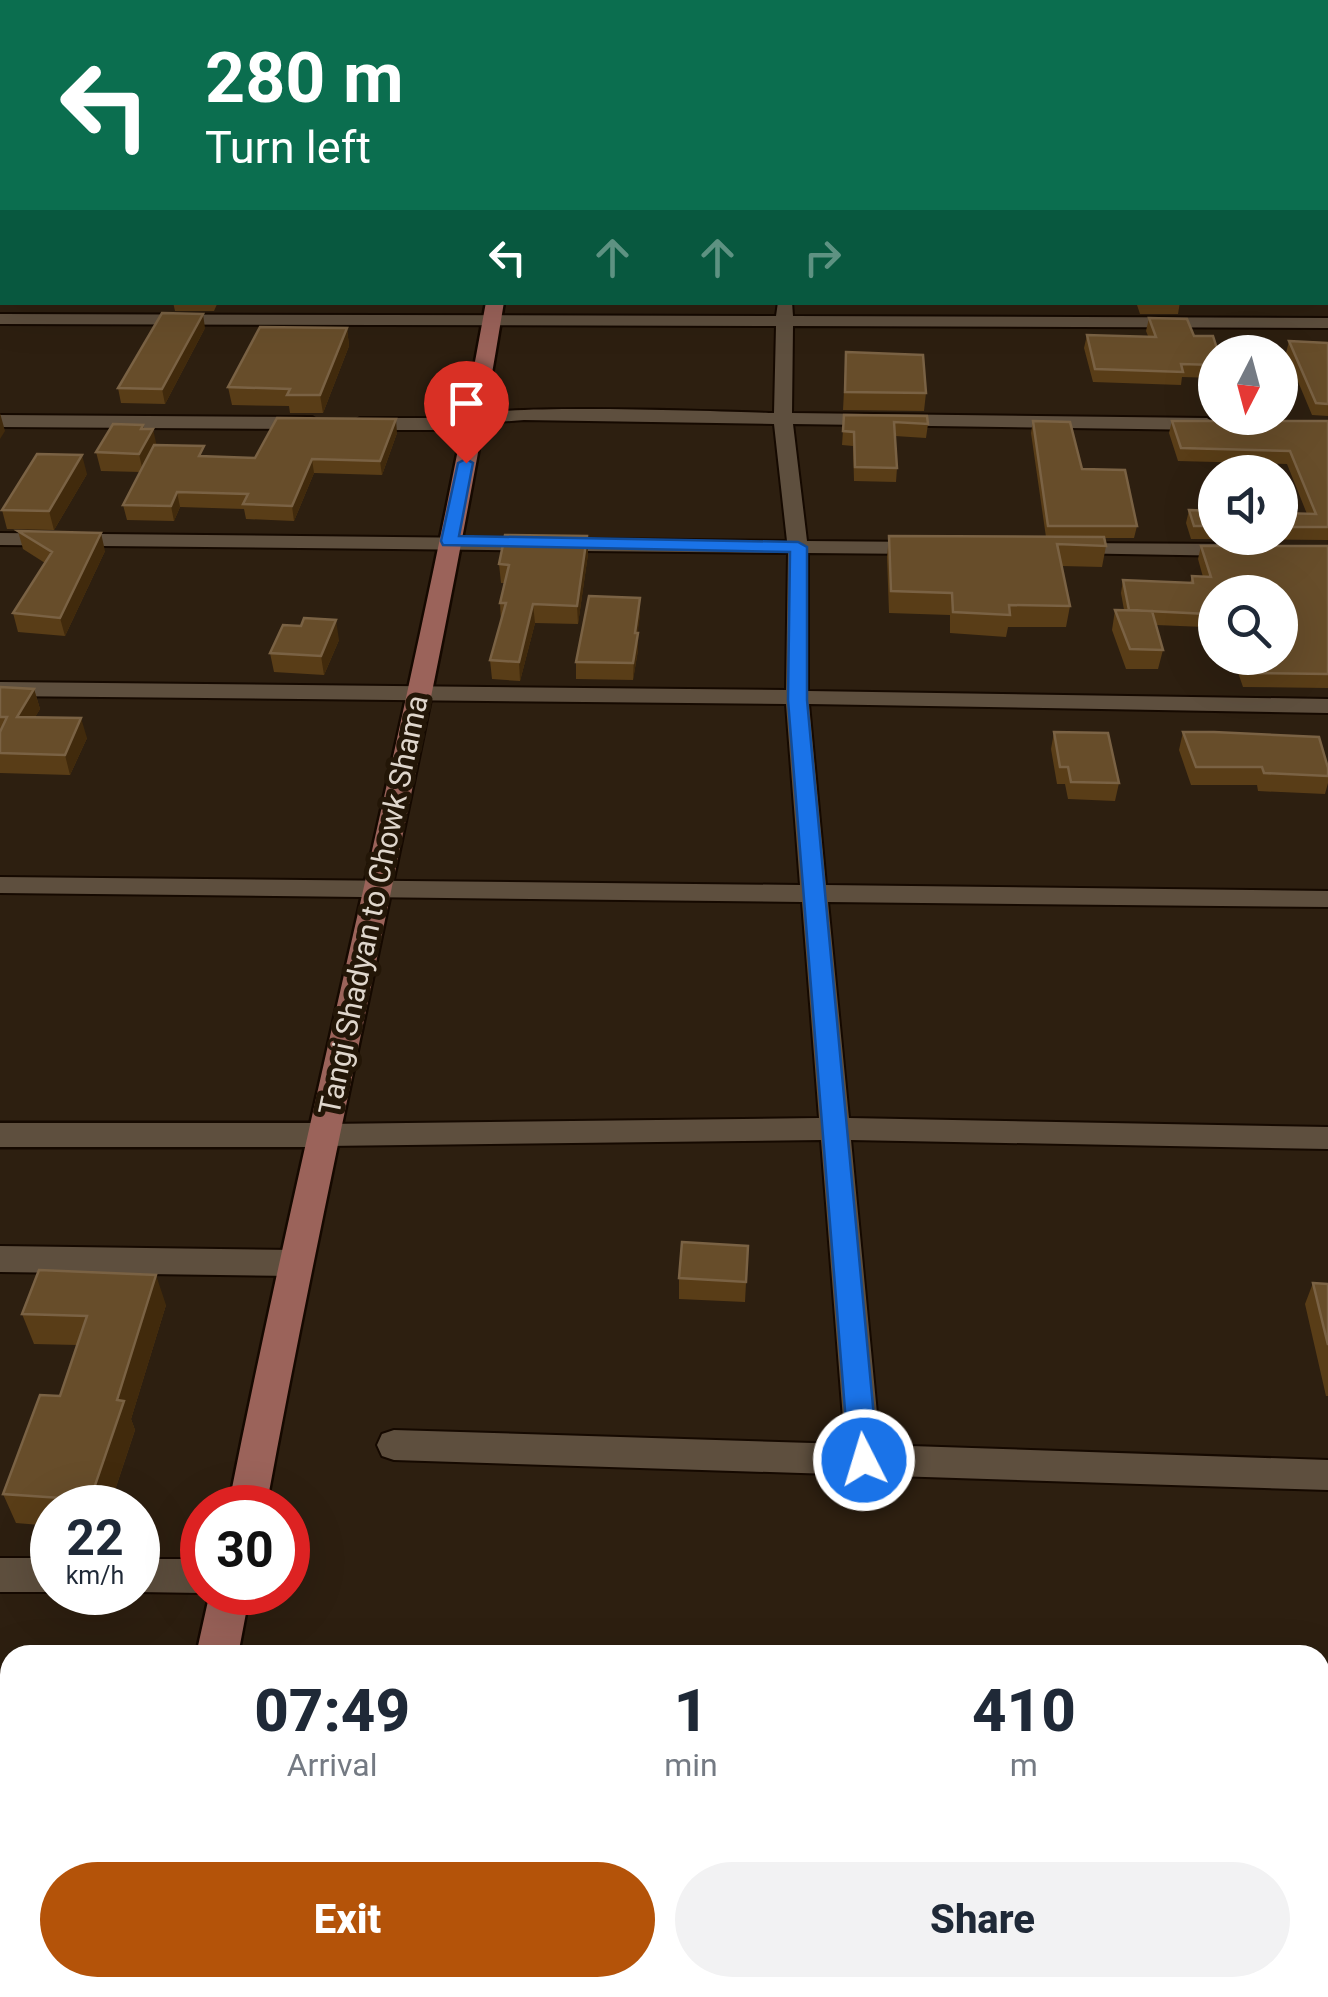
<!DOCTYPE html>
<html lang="en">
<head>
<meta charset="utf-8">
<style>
  :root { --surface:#fff; --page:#f2f2f3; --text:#1f2937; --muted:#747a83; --accent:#b45309 }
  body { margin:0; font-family:Roboto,sans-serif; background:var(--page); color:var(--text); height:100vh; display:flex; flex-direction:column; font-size:38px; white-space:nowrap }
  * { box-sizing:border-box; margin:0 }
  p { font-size:32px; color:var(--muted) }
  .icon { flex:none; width:55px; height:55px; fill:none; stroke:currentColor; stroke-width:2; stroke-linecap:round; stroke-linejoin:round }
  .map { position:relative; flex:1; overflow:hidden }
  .side { position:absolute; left:0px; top:1645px; width:1330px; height:352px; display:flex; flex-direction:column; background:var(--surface); border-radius:30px 30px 0 0; box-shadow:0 10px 40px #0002 }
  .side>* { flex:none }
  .top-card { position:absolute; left:0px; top:0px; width:1330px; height:305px; box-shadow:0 10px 40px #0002; background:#0b6e4f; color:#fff; overflow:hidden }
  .needle { width:65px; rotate:186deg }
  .buttons { position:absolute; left:1198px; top:335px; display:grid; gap:20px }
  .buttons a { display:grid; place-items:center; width:100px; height:100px; border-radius:50%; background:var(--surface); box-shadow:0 10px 40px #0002; font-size:50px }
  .speed { position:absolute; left:30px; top:1485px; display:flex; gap:20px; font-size:50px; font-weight:700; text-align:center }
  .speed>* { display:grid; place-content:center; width:130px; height:130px; border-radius:50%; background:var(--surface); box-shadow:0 10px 40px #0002; line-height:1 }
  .speed small { font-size:25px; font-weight:400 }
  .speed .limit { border:15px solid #d22; background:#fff; color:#111 }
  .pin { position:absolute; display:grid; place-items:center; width:85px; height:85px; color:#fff; margin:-102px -42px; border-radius:50% 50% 50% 0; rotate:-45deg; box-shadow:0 0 10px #0007 }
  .pin .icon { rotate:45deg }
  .me { position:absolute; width:110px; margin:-55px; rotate:355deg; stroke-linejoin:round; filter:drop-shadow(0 0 8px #0008) }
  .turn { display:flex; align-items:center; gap:35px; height:210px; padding:0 40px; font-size:45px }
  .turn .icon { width:130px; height:130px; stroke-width:2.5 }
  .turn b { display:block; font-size:70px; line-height:85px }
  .lanes { display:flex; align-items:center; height:95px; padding:0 40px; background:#0003; justify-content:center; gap:50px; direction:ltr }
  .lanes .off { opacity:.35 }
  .eta { display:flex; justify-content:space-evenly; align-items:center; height:170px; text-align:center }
  .eta b { font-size:60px; font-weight:800; line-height:70px }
  .cta { display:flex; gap:20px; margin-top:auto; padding:20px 40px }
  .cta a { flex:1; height:115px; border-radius:60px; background:var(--accent); color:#fff; font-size:40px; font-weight:800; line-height:115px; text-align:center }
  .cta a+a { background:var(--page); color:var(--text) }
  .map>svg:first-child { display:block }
</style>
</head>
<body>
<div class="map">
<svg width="1328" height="1997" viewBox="0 0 1328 1997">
  <rect width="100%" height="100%" fill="#2d1f10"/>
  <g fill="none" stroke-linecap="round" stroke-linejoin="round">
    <defs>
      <path id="street" d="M 745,0 L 757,0 L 757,2 L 745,2 Z
        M 0,88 L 2,88 L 2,96 L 0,96 Z
        M 778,302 L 792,302 L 793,316 L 1328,318 L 1328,328 L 793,326 L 792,413 L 1207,418 L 1216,424 L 1207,430 L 793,424 L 807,541 L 922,542 L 932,548 L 922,554 L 808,553 L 808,691 L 1328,699 L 1328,713 L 809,704 L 826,885 L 1328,891 L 1328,907 L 828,902 L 849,1118 L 1328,1127 L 1328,1149 L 851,1140 L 880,1445 L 1328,1460 L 1328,1490 L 394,1460 L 382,1456 L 377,1445 L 382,1434 L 394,1430 L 845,1444 L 821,1140 L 325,1146 L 315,1143 L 310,1135 L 315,1127 L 325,1124 L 819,1118 L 802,902 L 0,893 L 0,877 L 800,885 L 786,704 L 0,696 L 0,682 L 786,690 L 788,553 L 0,545 L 0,533 L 787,541 L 774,424 L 524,420 L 483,423 L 474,430 L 360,430 L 351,424 L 360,418 L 466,418 C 482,402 732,412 774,413 L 776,326 L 0,324 L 0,314 L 776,316 Z
        M 0,415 L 312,417 L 321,423 L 312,429 L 0,427 Z
        M 1070,543 L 1237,544 L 1247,550 L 1237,556 L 1063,553 L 1060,549 Z
        M 0,1246 L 294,1250 L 305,1254 L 310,1263 L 305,1272 L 294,1276 L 0,1272 Z
        M 0,1558 L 52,1558 L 52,1592 L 0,1592 Z
        M 138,1559 L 202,1559 L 203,1592 L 202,1593 L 137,1592 Z
        M 1320,1733 L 1328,1733 L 1328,1773 L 1320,1773 Z"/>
      <path id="secondary" d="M 0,1123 L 325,1123 L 336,1126 L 341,1135 L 336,1144 L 325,1147 L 0,1147 Z"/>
      <path id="primary" d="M 486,302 L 504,302 C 438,707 340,1105 266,1508 L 228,1508 C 308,1105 413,707 486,302 Z
        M 210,1592 L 250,1592 L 238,1655 L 196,1655 Z
        M 124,1988 L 170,1988 L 169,1997 L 121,1997 Z"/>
    </defs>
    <use href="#street" stroke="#150900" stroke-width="4"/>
    <use href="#secondary" stroke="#150900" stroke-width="5"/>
    <use href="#primary" stroke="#150900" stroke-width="5"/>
    <use href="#street" fill="#5e4f3e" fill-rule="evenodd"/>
    <use href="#secondary" fill="#5e4f3e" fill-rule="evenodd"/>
    <use href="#primary" fill="#9b635a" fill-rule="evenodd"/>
  </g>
  <path fill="#593d17" d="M 0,0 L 89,1 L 89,2 L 2,2 L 2,61 L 0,61 L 0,33 L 2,33 L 2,31 L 0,31 Z
    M 808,0 L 937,0 L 937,2 L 808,2 Z
    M 2,180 L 2,204 L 0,204 L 0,184 Z
    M 173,302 L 218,302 L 214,311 L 175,311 Z
    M 1136,302 L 1180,302 L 1178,314 L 1140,314 Z
    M 1149,318 L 1194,336 L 1215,352 L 1215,378 L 1182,377 L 1181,385 L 1093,382 L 1084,348 L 1087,335 L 1148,336 L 1146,331 Z
    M 205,328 L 165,404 L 121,403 L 118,388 Z
    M 347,328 L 349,346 L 323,413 L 290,413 L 289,406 L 232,405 L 228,387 Z
    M 1289,341 L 1328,343 L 1328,416 L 1312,415 L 1286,353 Z
    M 846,352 L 926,393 L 924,411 L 843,410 Z
    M 844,415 L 928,424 L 926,438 L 895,436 L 897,468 L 896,482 L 854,481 L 853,446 L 842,445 Z
    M 1033,421 L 1137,526 L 1134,538 L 1105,538 L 1106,546 L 1102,567 L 1062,566 L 1070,606 L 1066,627 L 1008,627 L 1006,637 L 950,633 L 950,615 L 889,613 L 887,557 L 889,536 L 1046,537 L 1031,433 Z
    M 1172,421 L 1328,421 L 1328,540 L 1191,539 L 1186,523 L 1189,510 L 1215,511 L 1215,538 L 1280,538 L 1280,513 L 1307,514 L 1287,464 L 1178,461 L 1169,433 Z
    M 143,425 L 143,429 L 156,445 L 205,457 L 255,458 L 397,433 L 382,475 L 314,473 L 294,521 L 246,519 L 244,509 L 180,507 L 174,521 L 127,520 L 123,505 L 140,472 L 101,471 L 96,452 Z
    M 87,474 L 54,530 L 7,529 L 2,510 Z
    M 18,531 L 105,551 L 65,636 L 18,632 L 13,613 L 45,563 L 23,549 Z
    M 587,536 L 588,554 L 578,624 L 535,623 L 520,681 L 492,679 L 490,660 L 501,622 L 500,603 L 504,583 L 501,583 L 499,564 Z
    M 1201,546 L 1328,546 L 1328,688 L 1243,687 L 1233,658 L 1280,658 L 1215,592 L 1215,636 L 1206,636 L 1204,627 L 1156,625 L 1163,650 L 1158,669 L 1126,669 L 1112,630 L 1115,610 L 1124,610 L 1121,593 L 1123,580 L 1190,583 L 1192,576 L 1203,577 L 1198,559 Z
    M 640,615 L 637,633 L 638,650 L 633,680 L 576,679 L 576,662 Z
    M 301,626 L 339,640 L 324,675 L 274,672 L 270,653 Z
    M 0,687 L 34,689 L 40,709 L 35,717 L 87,738 L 70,775 L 0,773 Z
    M 1054,732 L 1119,783 L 1115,801 L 1068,799 L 1065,784 L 1057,784 L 1051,749 Z
    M 1183,732 L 1328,768 L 1328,783 L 1325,794 L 1258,791 L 1257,785 L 1191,785 L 1179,750 Z
    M 748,1246 L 745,1302 L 679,1299 L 679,1278 Z
    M 1313,1283 L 1328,1284 L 1328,1396 L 1326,1396 L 1305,1304 Z
    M 166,1305 L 131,1419 L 135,1430 L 109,1508 L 52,1508 L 52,1526 L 16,1523 L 3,1494 L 60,1396 L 77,1345 L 34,1344 L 22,1314 Z"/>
  <path fill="#412a0c" d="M 2,259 L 2,280 L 0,284 L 0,262 Z
    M 203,314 L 205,328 L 165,404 L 162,389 Z
    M 347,328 L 349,346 L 323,413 L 320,395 Z
    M 0,413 L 5,431 L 0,439 Z
    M 396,419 L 397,433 L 382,475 L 380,461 Z
    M 143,425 L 146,441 L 153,429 L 157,447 L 143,472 L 139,454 L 141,429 Z
    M 82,455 L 87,474 L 54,530 L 49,511 Z
    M 312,459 L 314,473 L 294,521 L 292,506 Z
    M 177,492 L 180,507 L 174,521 L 171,506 Z
    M 101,533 L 105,551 L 65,636 L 60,618 Z
    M 587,536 L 588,554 L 578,624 L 577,606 Z
    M 640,598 L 640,615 L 636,647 L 638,633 L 638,650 L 633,680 L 635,633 Z
    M 533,604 L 535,623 L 520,681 L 519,662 Z
    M 336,620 L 339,640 L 324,675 L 321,656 Z
    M 34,689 L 40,709 L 23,737 L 17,717 Z
    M 81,718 L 87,738 L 70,775 L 65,755 Z
    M 156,1275 L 166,1305 L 131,1419 L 135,1430 L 109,1508 L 93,1508 L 90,1500 L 117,1400 Z"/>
  <path fill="#674d2a" stroke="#7a6244" stroke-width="2.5" d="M 0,0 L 89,1 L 2,2 L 2,50 L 0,50 L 2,20 L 0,20 Z
    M 171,0 L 482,0 L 482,2 L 496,2 L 208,2 L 170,1 Z
    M 618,0 L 652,0 L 651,2 L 618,2 Z
    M 874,0 L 937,0 L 937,2 L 874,2 Z
    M 1004,0 L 1328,0 L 1328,262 L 1328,2 L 1005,2 Z
    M 0,225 L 2,225 L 2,259 L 0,262 Z
    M 162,313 L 203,314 L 162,389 L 118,388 Z
    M 1149,318 L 1187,319 L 1194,336 L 1213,336 L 1218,352 L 1215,352 L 1215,365 L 1181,364 L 1183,372 L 1095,369 L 1087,335 L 1156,337 Z
    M 260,327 L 347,328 L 320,395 L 287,395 L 290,389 L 228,387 Z
    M 1289,341 L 1328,343 L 1328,404 L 1316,403 Z
    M 846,352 L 923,355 L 926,393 L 845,392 Z
    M 844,415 L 927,416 L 928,424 L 894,422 L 897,468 L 855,467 L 854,432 L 843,431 Z
    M 277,418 L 396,419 L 380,461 L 312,459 L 292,506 L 243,504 L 248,494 L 177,492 L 171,506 L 123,505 L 154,445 L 204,446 L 199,456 L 255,458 Z
    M 1033,421 L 1070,422 L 1082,469 L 1125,470 L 1137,526 L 1048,526 Z
    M 1172,421 L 1328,421 L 1328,527 L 1280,527 L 1280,513 L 1316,514 L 1290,451 L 1181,448 Z
    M 113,424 L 143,425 L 141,429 L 153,429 L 139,454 L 96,452 Z
    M 37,454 L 82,455 L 49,511 L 2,510 Z
    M 1189,510 L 1215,511 L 1215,526 L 1194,526 Z
    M 18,531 L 101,533 L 60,618 L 13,613 L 52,552 Z
    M 505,535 L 587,536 L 577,606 L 533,604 L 519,662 L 490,660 L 506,603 L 500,603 L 509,565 L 499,564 Z
    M 889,536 L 1104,537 L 1106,546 L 1057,544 L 1070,606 L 1009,605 L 1010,615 L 953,612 L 952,593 L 891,591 Z
    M 1201,546 L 1328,546 L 1328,674 L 1247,673 L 1241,658 L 1280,658 L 1280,592 L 1215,592 L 1215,623 L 1209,623 L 1207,614 L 1129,610 L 1123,580 L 1193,583 L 1192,576 L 1211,577 Z
    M 589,596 L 640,598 L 635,633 L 638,633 L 633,663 L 576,662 Z
    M 1115,610 L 1152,611 L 1163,650 L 1130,649 Z
    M 304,618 L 336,620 L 321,656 L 270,653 L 283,625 L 301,626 Z
    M 0,687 L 34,689 L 17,717 L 81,718 L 65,755 L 0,753 L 0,732 L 7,717 L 0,717 Z
    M 1054,732 L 1108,733 L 1119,783 L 1071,782 L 1068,767 L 1060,767 Z
    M 1183,732 L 1214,732 L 1319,737 L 1328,768 L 1328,776 L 1264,773 L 1262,767 L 1196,767 Z
    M 682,1242 L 748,1246 L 746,1282 L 679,1278 Z
    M 39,1270 L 156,1275 L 117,1400 L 124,1401 L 90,1500 L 3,1494 L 40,1395 L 60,1396 L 87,1316 L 22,1314 Z
    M 1313,1283 L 1328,1284 L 1328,1345 Z"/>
  <path fill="#1a73e8" stroke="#114b97" stroke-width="2.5" d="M 466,459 L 473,463 L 459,536 L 798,542 L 807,547 L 807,700 L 878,1460 L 874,1469 L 864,1473 L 854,1469 L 849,1460 L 788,700 L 790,552 L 443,545 L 441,541 L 458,463 Z"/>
  <g text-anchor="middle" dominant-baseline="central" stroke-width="10" stroke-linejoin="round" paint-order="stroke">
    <g font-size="30" fill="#dfd6cc" stroke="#231607">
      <text transform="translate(373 905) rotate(-78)">Tangi Shadyan to Chowk Shama</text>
    </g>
  </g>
</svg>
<div class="buttons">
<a><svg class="needle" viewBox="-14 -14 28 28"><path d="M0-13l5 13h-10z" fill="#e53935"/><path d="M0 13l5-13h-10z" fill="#747a83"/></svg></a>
<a><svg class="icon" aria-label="sound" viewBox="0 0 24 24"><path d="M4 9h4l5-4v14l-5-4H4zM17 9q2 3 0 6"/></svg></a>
<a><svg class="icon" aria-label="search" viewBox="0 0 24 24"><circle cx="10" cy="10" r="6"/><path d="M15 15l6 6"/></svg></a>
</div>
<div class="speed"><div>22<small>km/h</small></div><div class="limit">30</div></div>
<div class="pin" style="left:466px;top:463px;background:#d93025"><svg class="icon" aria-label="arrive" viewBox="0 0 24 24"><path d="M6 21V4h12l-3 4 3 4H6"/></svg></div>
<svg class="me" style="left:864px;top:1460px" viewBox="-20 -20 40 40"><circle r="17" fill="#1a73e8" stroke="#fff" stroke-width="3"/><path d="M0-11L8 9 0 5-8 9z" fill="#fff"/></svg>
<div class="top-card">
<div class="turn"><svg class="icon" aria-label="left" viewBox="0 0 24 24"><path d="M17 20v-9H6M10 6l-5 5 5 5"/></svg><div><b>280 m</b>Turn left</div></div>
<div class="lanes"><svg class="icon" aria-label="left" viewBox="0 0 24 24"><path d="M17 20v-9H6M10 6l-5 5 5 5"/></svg><svg class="icon off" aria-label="ahead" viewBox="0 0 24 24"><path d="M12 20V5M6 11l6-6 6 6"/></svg><svg class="icon off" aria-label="ahead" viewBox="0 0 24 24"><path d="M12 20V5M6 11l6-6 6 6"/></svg><svg class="icon off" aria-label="right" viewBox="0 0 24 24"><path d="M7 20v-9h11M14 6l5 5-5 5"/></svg></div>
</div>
<section class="side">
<div class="eta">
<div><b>07:49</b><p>Arrival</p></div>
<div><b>1</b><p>min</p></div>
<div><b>410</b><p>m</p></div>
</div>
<div class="cta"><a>Exit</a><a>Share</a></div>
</section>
</div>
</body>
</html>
